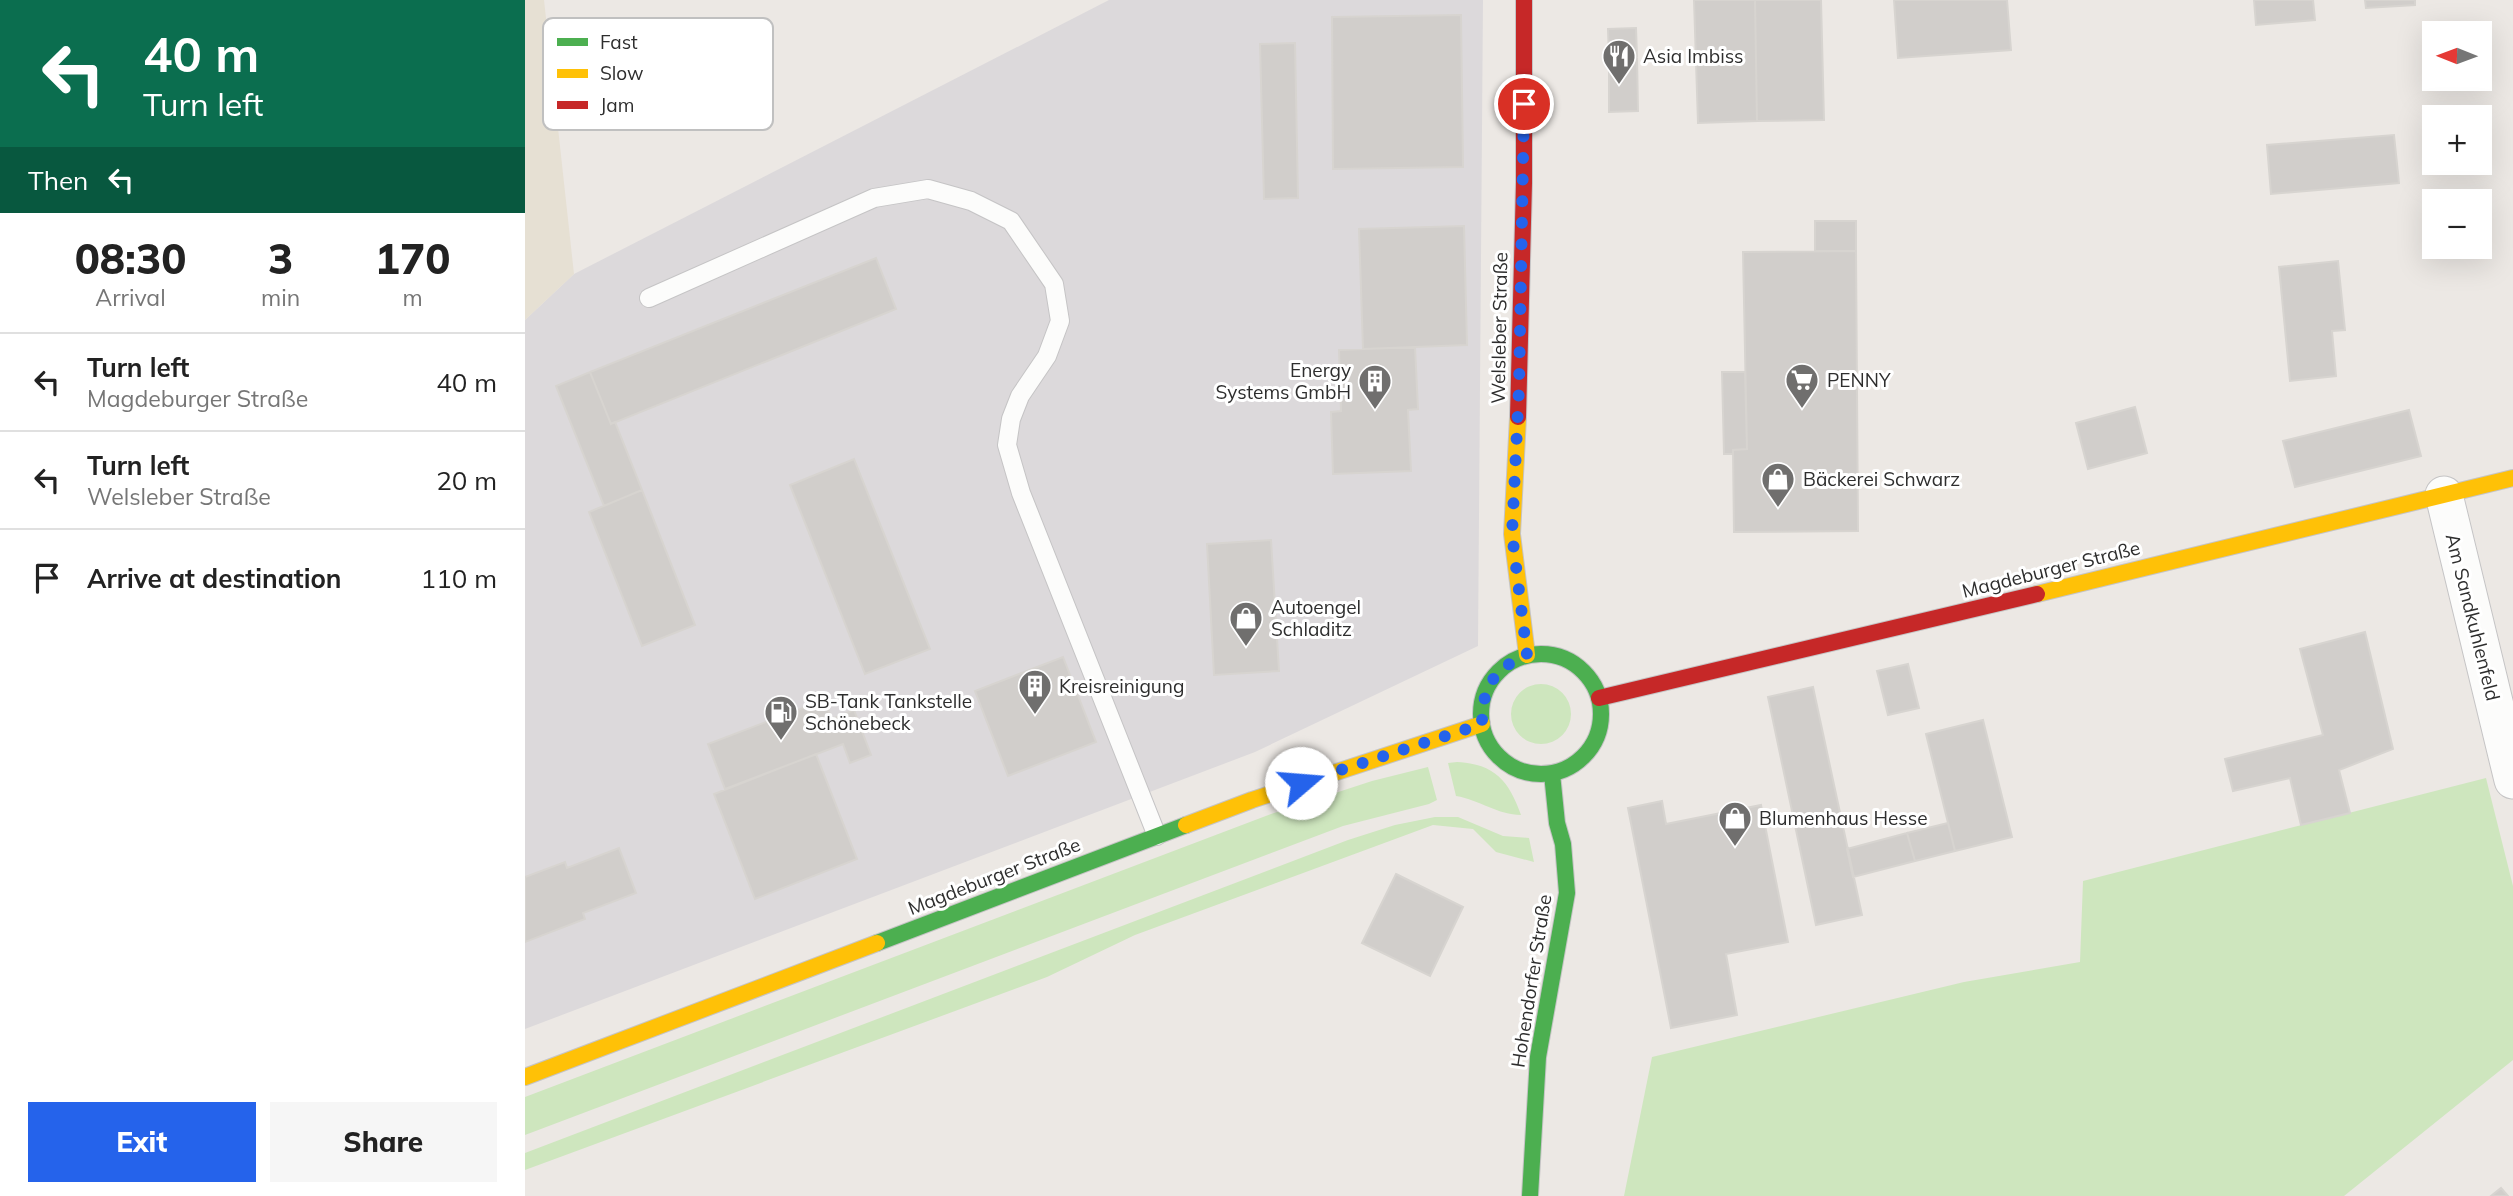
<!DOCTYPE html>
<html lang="en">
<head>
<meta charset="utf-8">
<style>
  :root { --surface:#fff; --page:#f6f6f6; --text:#222; --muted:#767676; --line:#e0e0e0; --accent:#2563eb }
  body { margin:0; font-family:Mulish,sans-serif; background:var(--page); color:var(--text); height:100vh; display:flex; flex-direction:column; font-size:26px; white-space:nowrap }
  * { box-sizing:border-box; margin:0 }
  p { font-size:23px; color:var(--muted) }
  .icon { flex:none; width:38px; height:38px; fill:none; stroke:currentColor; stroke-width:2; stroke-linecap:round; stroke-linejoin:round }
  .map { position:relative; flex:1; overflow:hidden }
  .details { display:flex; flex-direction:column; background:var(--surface); width:525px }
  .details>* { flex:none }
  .top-card { background:#0b6e4f; color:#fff; overflow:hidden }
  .needle { width:46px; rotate:271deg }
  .buttons { position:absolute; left:1897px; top:21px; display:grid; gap:14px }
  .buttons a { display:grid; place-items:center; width:70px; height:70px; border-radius:0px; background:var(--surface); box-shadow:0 7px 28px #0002; font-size:35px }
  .pin { position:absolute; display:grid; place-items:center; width:60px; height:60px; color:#fff; margin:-30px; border:4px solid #fff; border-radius:50%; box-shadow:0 2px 7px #0007 }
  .me { position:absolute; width:77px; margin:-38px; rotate:72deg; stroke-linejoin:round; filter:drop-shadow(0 0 5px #0008) }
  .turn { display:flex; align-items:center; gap:24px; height:147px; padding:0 28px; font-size:32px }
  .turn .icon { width:91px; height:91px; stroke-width:2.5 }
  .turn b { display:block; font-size:49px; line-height:60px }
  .then { display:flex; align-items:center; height:66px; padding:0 28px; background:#0003; gap:14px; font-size:26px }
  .eta { display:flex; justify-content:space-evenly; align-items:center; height:119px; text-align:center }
  .eta b { font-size:42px; font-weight:800; line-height:49px }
  .primary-button { display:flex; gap:14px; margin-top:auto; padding:14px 28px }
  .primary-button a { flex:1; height:80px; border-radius:0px; background:var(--accent); color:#fff; font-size:28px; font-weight:800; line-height:80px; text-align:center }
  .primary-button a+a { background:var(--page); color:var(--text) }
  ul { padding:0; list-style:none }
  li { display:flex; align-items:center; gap:21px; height:98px; padding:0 28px; border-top:2px solid var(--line) }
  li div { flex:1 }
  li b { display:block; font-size:26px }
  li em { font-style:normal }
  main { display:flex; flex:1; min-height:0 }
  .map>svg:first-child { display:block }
</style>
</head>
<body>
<main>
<section class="details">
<div class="top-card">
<div class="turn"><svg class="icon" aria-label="left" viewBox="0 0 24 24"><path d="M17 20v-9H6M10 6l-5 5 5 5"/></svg><div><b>40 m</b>Turn left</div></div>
<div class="then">Then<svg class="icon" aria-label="left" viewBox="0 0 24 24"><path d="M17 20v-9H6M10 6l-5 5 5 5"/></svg></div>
</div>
<div class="eta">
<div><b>08:30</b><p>Arrival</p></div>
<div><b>3</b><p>min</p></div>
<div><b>170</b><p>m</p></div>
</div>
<ul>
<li><svg class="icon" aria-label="left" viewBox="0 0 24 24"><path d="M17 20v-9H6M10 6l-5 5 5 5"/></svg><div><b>Turn left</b><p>Magdeburger Straße</p></div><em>40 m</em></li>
<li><svg class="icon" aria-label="left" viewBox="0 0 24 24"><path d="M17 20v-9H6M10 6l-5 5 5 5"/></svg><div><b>Turn left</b><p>Welsleber Straße</p></div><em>20 m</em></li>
<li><svg class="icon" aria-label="arrive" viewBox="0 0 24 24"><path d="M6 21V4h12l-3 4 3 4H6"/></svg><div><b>Arrive at destination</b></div><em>110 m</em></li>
</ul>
<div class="primary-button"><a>Exit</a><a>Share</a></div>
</section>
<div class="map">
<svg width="1988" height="1196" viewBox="0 0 1988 1196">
  <rect width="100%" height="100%" fill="#ece8e4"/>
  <path fill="#dcd9db" d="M 584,0 L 958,0 L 953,646 L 730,752 L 0,1029 L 0,320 L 49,274 Z"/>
  <path fill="#e6e0d3" d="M 0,0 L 19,0 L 49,274 L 0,320 Z"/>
  <path fill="#cee6be" d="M986 714a30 30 0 1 1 60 0a30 30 0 1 1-60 0Z
    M 932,762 C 970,764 984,781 996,815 C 973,815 955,800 931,796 L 923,763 Z
    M 903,767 L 912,800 L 904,804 L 818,826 L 0,1135 L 0,1097 L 746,814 L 847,781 Z
    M 1961,778 L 1988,886 L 1988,1060 L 1819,1196 L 1099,1196 L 1127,1057 L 1439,982 L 1555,962 L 1558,881 Z
    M 910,817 L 933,817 L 978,836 L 1004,838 L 1009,862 L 971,852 L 948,829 L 908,825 L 610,935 L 522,977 L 0,1170 L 0,1153 L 823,840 L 870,825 Z"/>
  <path fill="#d1cecb" stroke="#d7d4d0" stroke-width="2" d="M 1169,0 L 1230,0 L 1232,121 L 1173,123 Z
    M 1230,0 L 1296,0 L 1299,120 L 1232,121 Z
    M 1369,0 L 1482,0 L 1486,50 L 1373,58 Z
    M 1729,0 L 1788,0 L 1790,20 L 1731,25 Z
    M 1840,0 L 1890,0 L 1890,5 L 1841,8 Z
    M 936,15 L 938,167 L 808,169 L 807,17 Z
    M 1111,28 L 1112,56 L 1084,57 L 1083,29 Z
    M 770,43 L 773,198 L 739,199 L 735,44 Z
    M 1112,56 L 1113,111 L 1084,112 L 1084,57 Z
    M 1869,135 L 1874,183 L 1746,194 L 1742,145 Z
    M 1290,221 L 1331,221 L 1331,251 L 1290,251 Z
    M 939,226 L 942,345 L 838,349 L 834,229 Z
    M 1331,251 L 1333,531 L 1209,532 L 1208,450 L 1222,449 L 1218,252 Z
    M 351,258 L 371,309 L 86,424 L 65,372 Z
    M 1813,261 L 1820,330 L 1807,331 L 1811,376 L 1765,381 L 1754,267 Z
    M 890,347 L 893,409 L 883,410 L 886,471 L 808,474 L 806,412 L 816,411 L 814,350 Z
    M 65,372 L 86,424 L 90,422 L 117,490 L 79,506 L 31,386 Z
    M 1197,372 L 1220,372 L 1222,449 L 1208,450 L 1208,454 L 1199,454 Z
    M 1610,407 L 1622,453 L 1563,469 L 1551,423 Z
    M 1884,410 L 1896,456 L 1770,487 L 1758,441 Z
    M 329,459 L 405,649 L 340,674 L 265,485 Z
    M 117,490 L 170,625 L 117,646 L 64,512 Z
    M 746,540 L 754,671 L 689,675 L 682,544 Z
    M 1840,632 L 1868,749 L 1814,770 L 1825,813 L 1776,825 L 1765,778 L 1708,791 L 1700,759 L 1798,735 L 1775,649 Z
    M 538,657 L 571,742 L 483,776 L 450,691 Z
    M 1383,664 L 1394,708 L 1363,715 L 1352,671 Z
    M 1288,687 L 1337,915 L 1291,925 L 1243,697 Z
    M 299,700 L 307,719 L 329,710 L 346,755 L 325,763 L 318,744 L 200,789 L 183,744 Z
    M 1458,720 L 1487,837 L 1430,851 L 1401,734 Z
    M 291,754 L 332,859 L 230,899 L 189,794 Z
    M 1137,801 L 1141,824 L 1236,805 L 1263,942 L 1201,954 L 1212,1015 L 1146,1028 L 1103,808 Z
    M 1423,823 L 1430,851 L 1390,861 L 1382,833 Z
    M 1382,833 L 1390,861 L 1328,877 L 1322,849 Z
    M 94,848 L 111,893 L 58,913 L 60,919 L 0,942 L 0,877 L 40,862 L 42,868 Z
    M 871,874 L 938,907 L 905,976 L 837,943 Z
    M 1976,1188 L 1983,1196 L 1966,1196 Z"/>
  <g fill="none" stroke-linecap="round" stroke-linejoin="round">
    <defs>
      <path id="lane" d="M 124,298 L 349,198 L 403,189 L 446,201 L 486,221 L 529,284 L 535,321 L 522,356 L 495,396 L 486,419 L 482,445 L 496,493 L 632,836"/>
      <path id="street" d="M 1919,495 L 1988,780"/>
      <path id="fast" d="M956 714a60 60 0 1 1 120 0a60 60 0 1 1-120 0Z
        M 352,943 L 661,825
        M 1005,1196 L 1013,1057 L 1042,893 L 1038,844 L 1032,823 L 1027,774"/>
      <path id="slow" d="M 993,417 L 987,534 L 1002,655
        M 1512,594 L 1988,478
        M 661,825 L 727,800 L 957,724
        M 0,1077 L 352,943"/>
      <path id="jam" d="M 993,417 L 999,183 L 999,0
        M 1074,698 L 1512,594"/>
    </defs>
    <use href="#lane" stroke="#c5c4c5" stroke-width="20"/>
    <use href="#street" stroke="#c5c4c5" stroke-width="39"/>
    <use href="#fast" stroke="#c5c4c5" stroke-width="18"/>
    <use href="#slow" stroke="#c5c4c5" stroke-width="18"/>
    <use href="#jam" stroke="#c5c4c5" stroke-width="18"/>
    <use href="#lane" stroke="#fcfcfb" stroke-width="18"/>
    <use href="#street" stroke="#fcfcfb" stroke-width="37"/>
    <use href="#fast" stroke="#4caf50" stroke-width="16"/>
    <use href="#slow" stroke="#ffc107" stroke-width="16"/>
    <use href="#jam" stroke="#c62828" stroke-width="16"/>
  </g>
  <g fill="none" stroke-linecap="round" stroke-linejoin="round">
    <path stroke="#2563eb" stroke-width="12" stroke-dasharray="0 21.6" d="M 776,783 L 957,724 C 957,688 968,669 1002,655 L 987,534 L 994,388 L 999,104"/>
  </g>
  <defs>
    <symbol id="restaurant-pin" viewBox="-11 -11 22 30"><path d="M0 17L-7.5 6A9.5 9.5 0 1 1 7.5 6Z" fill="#706f6e" stroke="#fff"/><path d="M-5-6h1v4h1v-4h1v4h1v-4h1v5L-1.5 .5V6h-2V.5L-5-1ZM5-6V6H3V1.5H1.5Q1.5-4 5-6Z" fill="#fff"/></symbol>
    <symbol id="supermarket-pin" viewBox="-11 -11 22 30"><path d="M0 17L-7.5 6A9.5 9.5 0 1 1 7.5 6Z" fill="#706f6e" stroke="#fff"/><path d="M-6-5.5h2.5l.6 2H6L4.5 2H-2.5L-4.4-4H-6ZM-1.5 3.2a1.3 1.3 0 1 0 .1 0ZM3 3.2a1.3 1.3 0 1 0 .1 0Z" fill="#fff"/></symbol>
    <symbol id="building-pin" viewBox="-11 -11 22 30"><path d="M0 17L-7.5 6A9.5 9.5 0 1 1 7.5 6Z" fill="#706f6e" stroke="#fff"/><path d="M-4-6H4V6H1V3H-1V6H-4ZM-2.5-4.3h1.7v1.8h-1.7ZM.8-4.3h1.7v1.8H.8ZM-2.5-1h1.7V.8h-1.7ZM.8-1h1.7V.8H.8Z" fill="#fff"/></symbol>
    <symbol id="shop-pin" viewBox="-11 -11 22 30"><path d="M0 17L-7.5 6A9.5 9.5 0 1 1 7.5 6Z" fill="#706f6e" stroke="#fff"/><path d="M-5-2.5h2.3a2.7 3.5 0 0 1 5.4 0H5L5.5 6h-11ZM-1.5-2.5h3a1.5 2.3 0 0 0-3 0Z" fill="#fff"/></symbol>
    <symbol id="fuel-pin" viewBox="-11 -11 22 30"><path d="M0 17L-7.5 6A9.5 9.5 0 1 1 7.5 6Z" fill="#706f6e" stroke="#fff"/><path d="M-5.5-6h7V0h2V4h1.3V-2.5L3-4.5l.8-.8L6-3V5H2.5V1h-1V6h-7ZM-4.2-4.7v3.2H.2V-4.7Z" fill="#fff"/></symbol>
  </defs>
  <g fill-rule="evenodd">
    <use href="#restaurant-pin" x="1075" y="37" width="38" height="52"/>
    <use href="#supermarket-pin" x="1258" y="361" width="38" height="52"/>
    <use href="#building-pin" x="831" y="362" width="38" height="52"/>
    <use href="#shop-pin" x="1234" y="460" width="38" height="52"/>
    <use href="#shop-pin" x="702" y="599" width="38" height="52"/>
    <use href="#building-pin" x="491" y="667" width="38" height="52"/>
    <use href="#fuel-pin" x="237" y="693" width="38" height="52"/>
    <use href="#shop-pin" x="1191" y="799" width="38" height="52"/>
  </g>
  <g text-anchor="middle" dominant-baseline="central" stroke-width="6" stroke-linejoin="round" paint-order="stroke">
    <g font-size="19" fill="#2e2e2e" stroke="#fff" text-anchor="start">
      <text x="1118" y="56">Asia Imbiss</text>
      <text x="826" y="370" text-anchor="end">Energy<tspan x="826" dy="22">Systems GmbH</tspan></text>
      <text x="1302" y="380">PENNY</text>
      <text x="1278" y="479">Bäckerei Schwarz</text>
      <text x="746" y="607">Autoengel<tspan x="746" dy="22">Schladitz</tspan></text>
      <text x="534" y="686">Kreisreinigung</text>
      <text x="280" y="701">SB-Tank Tankstelle<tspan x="280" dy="22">Schönebeck</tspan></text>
      <text x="1234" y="818">Blumenhaus Hesse</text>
    </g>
    <g font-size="19" fill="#2e2e2e" stroke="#fff">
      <text transform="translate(974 328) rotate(-89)">Welsleber Straße</text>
      <text transform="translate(1526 569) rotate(-14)">Magdeburger Straße</text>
      <text transform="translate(1948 617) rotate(76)">Am Sandkuhlenfeld</text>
      <text transform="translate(469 876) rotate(-21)">Magdeburger Straße</text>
      <text transform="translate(1006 981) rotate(-81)">Hohendorfer Straße</text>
    </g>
  </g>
  <rect x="18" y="18" width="230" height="112" rx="10" fill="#fff" stroke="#c0c0c0" stroke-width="2"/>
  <rect x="32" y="38" width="31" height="8" fill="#4caf50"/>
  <rect x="32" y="69" width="31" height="9" fill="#ffc107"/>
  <rect x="32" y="101" width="31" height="8" fill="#c62828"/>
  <g font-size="19" fill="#2e2e2e">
    <text x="75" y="49">Fast</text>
    <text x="75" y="80">Slow</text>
    <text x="75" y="112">Jam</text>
  </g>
</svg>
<div class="buttons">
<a><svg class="needle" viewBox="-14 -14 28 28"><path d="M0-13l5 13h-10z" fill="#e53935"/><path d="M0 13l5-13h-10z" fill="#767676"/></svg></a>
<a>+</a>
<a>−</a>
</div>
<div class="pin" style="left:999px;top:104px;background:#d93025"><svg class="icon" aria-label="arrive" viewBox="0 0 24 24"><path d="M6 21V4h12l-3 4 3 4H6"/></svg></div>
<svg class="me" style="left:776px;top:783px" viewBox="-20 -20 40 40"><circle r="19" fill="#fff"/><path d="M0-13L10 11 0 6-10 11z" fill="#2563eb"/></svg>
</div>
</main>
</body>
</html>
